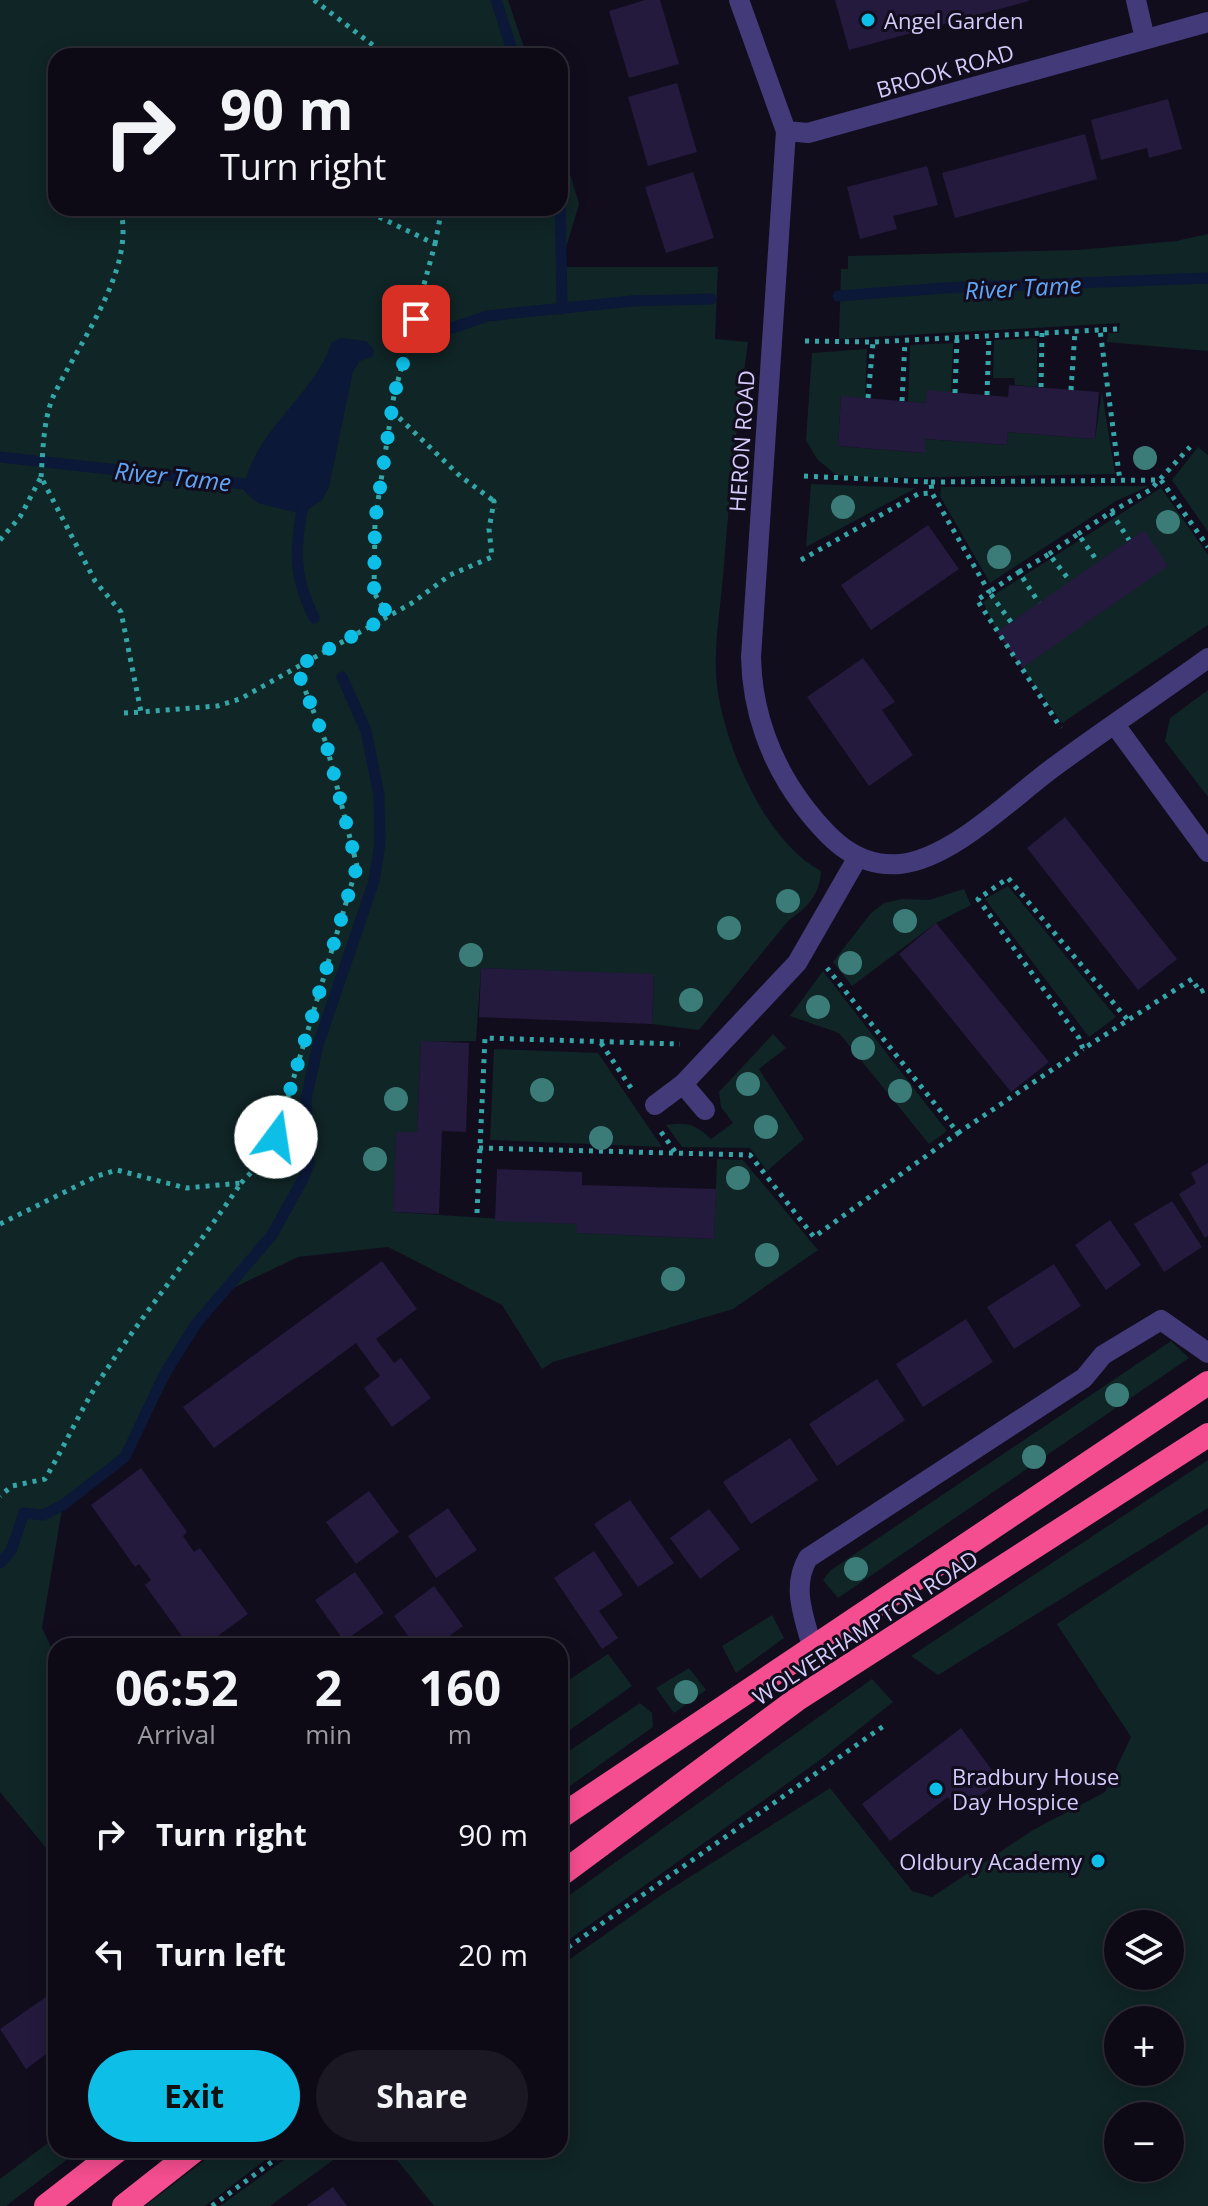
<!DOCTYPE html>
<html lang="en">
<head>
<meta charset="utf-8">
<style>
  :root { --surface:#0d0a16; --page:#1b1823; --text:#f1f3f6; --muted:#9a9aa1; --line:#2d2b35; --accent:#0dbfe7 }
  body { margin:0; font-family:"Open Sans",sans-serif; background:var(--page); color:var(--text); height:100vh; display:flex; flex-direction:column; font-size:30px; white-space:nowrap }
  * { box-sizing:border-box; margin:0 }
  p { font-size:26px; color:var(--muted) }
  .icon { flex:none; width:44px; height:44px; fill:none; stroke:currentColor; stroke-width:2; stroke-linecap:round; stroke-linejoin:round }
  .map { position:relative; flex:1; overflow:hidden }
  .panel { position:absolute; left:48px; top:1638px; width:520px; height:520px; display:flex; flex-direction:column; background:var(--surface); border-radius:24px; box-shadow:0 4px 20px #0003,0 0 0 2px var(--line) }
  .panel>* { flex:none }
  .top-card { position:absolute; left:48px; top:48px; width:520px; height:168px; border-radius:24px; box-shadow:0 4px 20px #0003,0 0 0 2px var(--line); background:#0d0a16; color:var(--text); overflow:hidden }
  .buttons { position:absolute; left:1104px; top:1910px; display:grid; gap:16px }
  .buttons a { display:grid; place-items:center; width:80px; height:80px; border-radius:50%; background:var(--surface); box-shadow:0 4px 20px #0003,0 0 0 2px var(--line); font-size:40px }
  .pin { position:absolute; display:grid; place-items:center; width:68px; height:68px; color:#fff; margin:-34px; border-radius:16px; box-shadow:0 4px 12px #0006 }
  .me { position:absolute; width:88px; margin:-44px; rotate:14deg; stroke-linejoin:round; filter:drop-shadow(0 0 6px #0008) }
  .turn { display:flex; align-items:center; gap:28px; height:168px; padding:0 40px; font-size:36px }
  .turn .icon { width:104px; height:104px; stroke-width:2.5 }
  .turn b { display:block; font-size:56px; line-height:68px }
  .eta { display:flex; justify-content:space-evenly; align-items:center; height:136px; text-align:center }
  .eta b { font-size:48px; font-weight:700; line-height:56px }
  .primary-button { display:flex; gap:16px; margin-top:auto; padding:16px 40px }
  .primary-button a { flex:1; height:92px; border-radius:48px; background:var(--accent); color:#111; font-size:32px; font-weight:700; line-height:92px; text-align:center }
  .primary-button a+a { background:var(--page); color:var(--text) }
  ul { padding:0; list-style:none }
  li { display:flex; align-items:center; gap:24px; height:120px; padding:0 40px }
  li div { flex:1 }
  li b { display:block; font-size:30px }
  li em { font-style:normal }
  .map>svg:first-child { display:block }
</style>
</head>
<body>
<div class="map">
<svg width="1208" height="2206" viewBox="0 0 1208 2206">
  <rect width="100%" height="100%" fill="#110d1d"/>
  <path fill="#102526" fill-rule="evenodd" d="M 0,0 L 508,0 L 527,56 L 56,56 L 56,208 L 560,208 L 560,157 L 565,157 L 579,204 L 565,251 L 564,267 L 718,267 L 715,339 L 748,342 C 737,419 729,499 723,577 C 720,612 713,651 717,686 C 725,747 765,841 821,871 C 820,895 807,908 788,921 L 699,1030 L 652,1024 L 654,975 L 481,968 L 476,1041 L 421,1042 L 417,1132 L 396,1132 L 394,1212 L 577,1224 L 577,1233 L 714,1239 L 717,1159 L 743,1160 L 818,1250 L 733,1309 L 553,1362 L 542,1369 L 502,1305 L 388,1247 L 298,1257 L 229,1290 L 204,1313 L 193,1330 L 127,1462 L 62,1509 L 42,1628 L 56,1657 L 56,1860 L 0,1792 Z
    M 1208,234 L 1208,351 L 1107,342 L 1108,333 L 1119,333 L 1120,323 L 839,339 L 841,269 L 848,269 L 848,256 L 1078,250 L 1176,241 Z
    M 1037,338 L 1037,387 L 1015,385 L 1014,378 L 993,378 L 994,340 Z
    M 953,343 L 951,393 L 928,391 L 926,403 L 908,402 L 910,345 Z
    M 867,349 L 865,398 L 841,397 L 838,446 L 924,453 L 925,439 L 1007,445 L 1008,432 L 1095,439 L 1102,392 L 1115,474 L 879,478 L 836,475 L 817,459 L 806,440 L 812,353 Z
    M 1198,447 L 1208,455 L 1208,532 L 1172,480 Z
    M 811,484 L 916,488 L 806,547 Z
    M 1149,486 L 1116,501 L 990,583 L 940,496 L 941,487 Z
    M 1161,488 L 1208,555 L 1208,625 L 1062,723 L 997,632 L 983,602 Z
    M 1208,690 L 1208,797 L 1165,741 L 1170,718 Z
    M 1008,886 L 1116,1017 L 1089,1037 L 985,899 Z
    M 964,889 L 971,905 L 936,923 L 852,986 L 833,962 L 871,913 L 884,903 L 902,899 L 929,900 Z
    M 823,971 L 947,1131 L 929,1144 L 839,1033 L 790,1016 Z
    M 773,1034 L 786,1048 L 759,1069 L 804,1139 L 767,1171 L 750,1148 L 682,1147 L 666,1125 C 687,1122 695,1124 711,1139 L 733,1123 L 721,1107 L 719,1092 Z
    M 494,1049 L 598,1053 L 662,1147 L 490,1140 Z
    M 1171,1341 L 1189,1358 L 838,1598 L 823,1580 L 831,1570 Z
    M 1208,1460 L 1208,1508 L 938,1675 L 911,1656 Z
    M 1208,1524 L 1208,2206 L 434,2206 L 389,2150 L 560,2150 L 560,1966 L 663,1894 L 830,1788 L 912,1891 L 932,1897 L 1033,1830 L 1105,1792 L 1131,1737 L 1057,1624 ZM 1170,1924 L 1170,1976 L 1118,1976 L 1118,1924 ZM 1118,2020 L 1170,2020 L 1170,2072 L 1118,2072 ZM 1118,2116 L 1170,2116 L 1170,2168 L 1118,2168 Z
    M 772,1615 L 784,1638 L 736,1673 L 722,1646 Z
    M 608,1654 L 632,1686 L 560,1737 L 560,1686 Z
    M 689,1668 L 706,1690 L 674,1713 L 656,1688 Z
    M 872,1679 L 893,1702 L 820,1760 L 560,1946 L 560,1902 Z
    M 640,1703 L 652,1713 L 653,1727 L 560,1793 L 560,1757 Z
    M 56,2137 L 56,2150 L 78,2151 L 6,2206 L 0,2206 L 0,2179 Z
    M 218,2150 L 278,2150 L 205,2206 L 145,2206 Z
    M 298,2150 L 347,2150 L 270,2206 L 220,2206 Z"/>
  <path fill="#0b1838" d="M 341,338 L 366,341 L 374,350 L 372,357 L 360,361 L 353,371 L 329,487 L 322,500 L 301,514 L 258,503 L 244,491 C 251,432 314,397 332,342 Z"/>
  <g fill="none" stroke-linecap="round" stroke-linejoin="round">
    <path stroke="#0b1838" stroke-width="11" d="M 496,0 L 514,56
      M 560,186 L 562,309
      M 838,296 L 944,288 L 1208,278
      M 452,328 L 487,316 L 632,301 L 711,299
      M 0,457 L 245,484 L 257,479
      M 304,499 C 295,546 292,573 314,618
      M 0,1563 L 11,1551 L 24,1513 L 43,1515 L 63,1505 L 125,1457 L 164,1375 L 196,1324 L 272,1235 L 303,1179 L 309,1164 L 306,1099 L 318,1045 L 374,881 L 380,843 L 379,795 L 366,731 L 342,677"/>
  </g>
  <path fill="#241a3d" d="M 645,0 L 660,0 L 679,64 L 629,78 L 609,11 Z
    M 835,0 L 1028,0 L 1029,1 L 849,50 Z
    M 677,83 L 697,152 L 648,166 L 628,97 Z
    M 1168,99 L 1182,149 L 1149,158 L 1147,148 L 1101,160 L 1091,120 Z
    M 1085,134 L 1097,179 L 955,218 L 942,173 Z
    M 927,166 L 938,205 L 893,216 L 897,229 L 860,239 L 847,187 Z
    M 693,172 L 714,238 L 666,253 L 645,187 Z
    M 1009,385 L 1099,392 L 1095,439 L 1008,432 L 1007,445 L 925,439 L 925,453 L 838,446 L 841,396 L 926,403 L 927,390 L 1008,397 Z
    M 928,525 L 959,569 L 871,630 L 841,585 Z
    M 1144,530 L 1168,566 L 1022,668 L 997,632 Z
    M 863,658 L 895,702 L 882,710 L 913,755 L 869,786 L 807,697 Z
    M 1065,817 L 1177,959 L 1138,990 L 1027,848 Z
    M 936,923 L 1049,1062 L 1011,1092 L 899,954 Z
    M 481,968 L 654,974 L 652,1024 L 479,1017 Z
    M 421,1041 L 469,1043 L 466,1132 L 442,1131 L 439,1214 L 393,1212 L 396,1132 L 417,1132 Z
    M 1208,1163 L 1208,1236 L 1205,1238 L 1179,1194 L 1196,1183 L 1191,1173 Z
    M 497,1169 L 582,1172 L 582,1185 L 716,1189 L 714,1239 L 576,1233 L 577,1224 L 495,1221 Z
    M 1172,1201 L 1202,1247 L 1164,1272 L 1134,1224 Z
    M 1110,1220 L 1141,1265 L 1106,1290 L 1075,1245 Z
    M 382,1261 L 417,1309 L 376,1339 L 394,1363 L 401,1358 L 431,1398 L 392,1427 L 364,1388 L 380,1376 L 356,1343 L 214,1448 L 183,1407 Z
    M 1054,1264 L 1081,1306 L 1014,1349 L 987,1307 Z
    M 966,1319 L 993,1362 L 923,1407 L 896,1364 Z
    M 877,1379 L 905,1420 L 837,1466 L 809,1424 Z
    M 790,1438 L 818,1480 L 751,1524 L 723,1482 Z
    M 141,1468 L 187,1532 L 183,1536 L 194,1552 L 200,1548 L 248,1614 L 204,1646 L 189,1646 L 145,1585 L 151,1580 L 139,1564 L 135,1567 L 91,1505 Z
    M 369,1491 L 399,1532 L 356,1564 L 326,1522 Z
    M 630,1500 L 674,1563 L 638,1587 L 594,1524 Z
    M 448,1508 L 477,1550 L 436,1578 L 408,1536 Z
    M 709,1509 L 740,1549 L 700,1579 L 670,1538 Z
    M 594,1551 L 623,1595 L 599,1611 L 618,1638 L 602,1649 L 554,1578 Z
    M 355,1572 L 384,1613 L 344,1641 L 315,1600 Z
    M 434,1586 L 463,1626 L 436,1646 L 415,1646 L 394,1616 Z
    M 961,1728 L 1000,1781 L 959,1812 L 948,1797 L 890,1841 L 862,1804 Z
    M 56,1990 L 56,2047 L 26,2069 L 0,2029 Z
    M 333,2187 L 347,2206 L 306,2206 Z"/>
  <g fill="none" stroke-linecap="round" stroke-linejoin="round">
    <path stroke="#34a6a8" stroke-width="5" stroke-dasharray="4 6" stroke-linecap="butt" d="M 314,0 L 387,56
      M 379,217 L 435,244 L 394,395 L 375,521 L 374,593 L 389,616
      M 435,244 L 442,208
      M 1117,329 L 1100,330 L 1120,481
      M 805,341 L 873,342 L 1100,330
      M 1041,387 L 1042,333
      M 1071,390 L 1075,331
      M 955,393 L 957,338
      M 987,395 L 989,335
      M 868,398 L 873,342
      M 902,401 L 905,341
      M 392,411 L 460,476 L 494,501
      M 804,476 L 931,482 L 932,493
      M 41,477 C 43,452 43,421 53,397 C 78,343 137,269 120,208
      M 931,482 L 1161,480 L 1208,547
      M 1111,512 L 1150,490 L 1190,447
      M 1078,534 L 1111,512 L 1129,540
      M 0,540 L 20,517 L 41,477 L 95,581 L 121,612 L 141,712 L 217,706 L 240,699 L 412,603 L 450,575 L 492,557 L 489,529 L 494,501 L 495,509
      M 1049,554 L 1078,534 L 1098,562
      M 801,560 L 918,494 L 932,493 L 989,592 L 977,600 L 1061,728
      M 1019,572 L 1049,554 L 1070,581
      M 1011,622 L 989,592 L 1019,572 L 1039,603
      M 124,713 L 141,712
      M 1127,1019 L 1008,878 L 978,899 L 1079,1038 L 1083,1049 L 1192,979 L 1200,992 L 1208,988
      M 601,1043 L 633,1091
      M 661,1132 L 676,1153
      M 958,1133 L 1083,1049
      M 479,1148 L 750,1155 L 814,1237 L 958,1133 L 827,968
      M 241,1183 L 263,1160 L 276,1137 L 357,866 L 326,743 L 296,667
      M 477,1213 L 485,1038 L 680,1044
      M 0,1224 L 97,1176 L 117,1170 L 186,1188 L 241,1183 C 198,1247 148,1307 105,1372 C 82,1406 66,1444 45,1479 L 12,1486 L 0,1496
      M 560,1953 L 885,1725
      M 212,2206 L 288,2150"/>
    <path stroke="#423a79" stroke-width="20" d="M 739,0 L 786,131 L 751,657 C 752,710 770,761 802,804 C 827,837 855,868 900,864 C 952,859 1013,797 1054,767 C 1104,730 1157,695 1208,658
      M 1136,0 L 1145,39
      M 786,131 L 808,133 L 1208,22
      M 1115,725 L 1208,852
      M 683,1084 L 705,1110
      M 655,1105 L 683,1084 L 797,963 L 858,857
      M 812,1647 C 804,1616 791,1587 808,1558 L 1084,1378 L 1103,1355 L 1161,1320 L 1208,1353"/>
    <path stroke="#f54e90" stroke-width="24" d="M 560,1817 L 1208,1383
      M 560,1875 L 796,1700 L 1208,1435
      M 46,2206 L 118,2150
      M 124,2206 L 195,2150"/>
  </g>
  <g fill="#3b7c78">
    <circle cx="1145" cy="458" r="12"/>
    <circle cx="843" cy="507" r="12"/>
    <circle cx="1168" cy="522" r="12"/>
    <circle cx="999" cy="557" r="12"/>
    <circle cx="788" cy="901" r="12"/>
    <circle cx="905" cy="921" r="12"/>
    <circle cx="729" cy="928" r="12"/>
    <circle cx="471" cy="955" r="12"/>
    <circle cx="850" cy="963" r="12"/>
    <circle cx="691" cy="1000" r="12"/>
    <circle cx="818" cy="1007" r="12"/>
    <circle cx="863" cy="1048" r="12"/>
    <circle cx="748" cy="1084" r="12"/>
    <circle cx="542" cy="1090" r="12"/>
    <circle cx="900" cy="1091" r="12"/>
    <circle cx="396" cy="1099" r="12"/>
    <circle cx="766" cy="1127" r="12"/>
    <circle cx="601" cy="1138" r="12"/>
    <circle cx="375" cy="1159" r="12"/>
    <circle cx="738" cy="1178" r="12"/>
    <circle cx="767" cy="1255" r="12"/>
    <circle cx="673" cy="1279" r="12"/>
    <circle cx="1117" cy="1395" r="12"/>
    <circle cx="1034" cy="1457" r="12"/>
    <circle cx="856" cy="1569" r="12"/>
    <circle cx="686" cy="1692" r="12"/>
  </g>
  <g fill="none" stroke-linecap="round" stroke-linejoin="round">
    <path stroke="#0dbfe7" stroke-width="14" stroke-dasharray="0 25.2" d="M 276,1137 L 357,866 L 326,743 L 296,667 L 389,616 L 374,593 L 375,521 L 394,395 L 416,319"/>
  </g>
  <g fill="#0dbfe7" stroke="#110d1d" stroke-width="3">
    <circle cx="868" cy="20" r="8"/>
    <circle cx="936" cy="1789" r="8"/>
    <circle cx="1098" cy="1861" r="8"/>
  </g>
  <g text-anchor="middle" dominant-baseline="central" stroke-width="6" stroke-linejoin="round" paint-order="stroke">
    <g font-size="22" fill="#d5ccfc" stroke="#110d1d" text-anchor="start">
      <text x="884" y="20">Angel Garden</text>
      <text x="952" y="1776">Bradbury House<tspan x="952" dy="25">Day Hospice</tspan></text>
      <text x="1082" y="1861" text-anchor="end">Oldbury Academy</text>
    </g>
    <g font-size="22" fill="#d5ccfc" stroke="#110d1d">
      <text transform="translate(945 70) rotate(-16)">BROOK ROAD</text>
      <text transform="translate(741 441) rotate(-86)">HERON ROAD</text>
      <text transform="translate(865 1627) rotate(-33)">WOLVERHAMPTON ROAD</text>
    </g>
    <g font-size="24" font-style="italic" fill="#60a4f6" stroke="#110d1d">
      <text transform="translate(1023 287) rotate(-3)">River Tame</text>
      <text transform="translate(173 476) rotate(6)">River Tame</text>
    </g>
  </g>
</svg>
<div class="buttons">
<a><svg class="icon" aria-label="layers" viewBox="0 0 24 24"><path d="M12 4l9 5-9 5-9-5zM3 14l9 5 9-5"/></svg></a>
<a>+</a>
<a>−</a>
</div>
<div class="pin" style="left:416px;top:319px;background:#d93025"><svg class="icon" aria-label="arrive" viewBox="0 0 24 24"><path d="M6 21V4h12l-3 4 3 4H6"/></svg></div>
<svg class="me" style="left:276px;top:1137px" viewBox="-20 -20 40 40"><circle r="19" fill="#fff"/><path d="M0-13L10 11 0 6-10 11z" fill="#0dbfe7"/></svg>
<div class="top-card">
<div class="turn"><svg class="icon" aria-label="right" viewBox="0 0 24 24"><path d="M7 20v-9h11M14 6l5 5-5 5"/></svg><div><b>90 m</b>Turn right</div></div>
</div>
<section class="panel">
<div class="eta">
<div><b>06:52</b><p>Arrival</p></div>
<div><b>2</b><p>min</p></div>
<div><b>160</b><p>m</p></div>
</div>
<ul>
<li><svg class="icon" aria-label="right" viewBox="0 0 24 24"><path d="M7 20v-9h11M14 6l5 5-5 5"/></svg><div><b>Turn right</b></div><em>90 m</em></li>
<li><svg class="icon" aria-label="left" viewBox="0 0 24 24"><path d="M17 20v-9H6M10 6l-5 5 5 5"/></svg><div><b>Turn left</b></div><em>20 m</em></li>
</ul>
<div class="primary-button"><a>Exit</a><a>Share</a></div>
</section>
</div>
</body>
</html>
